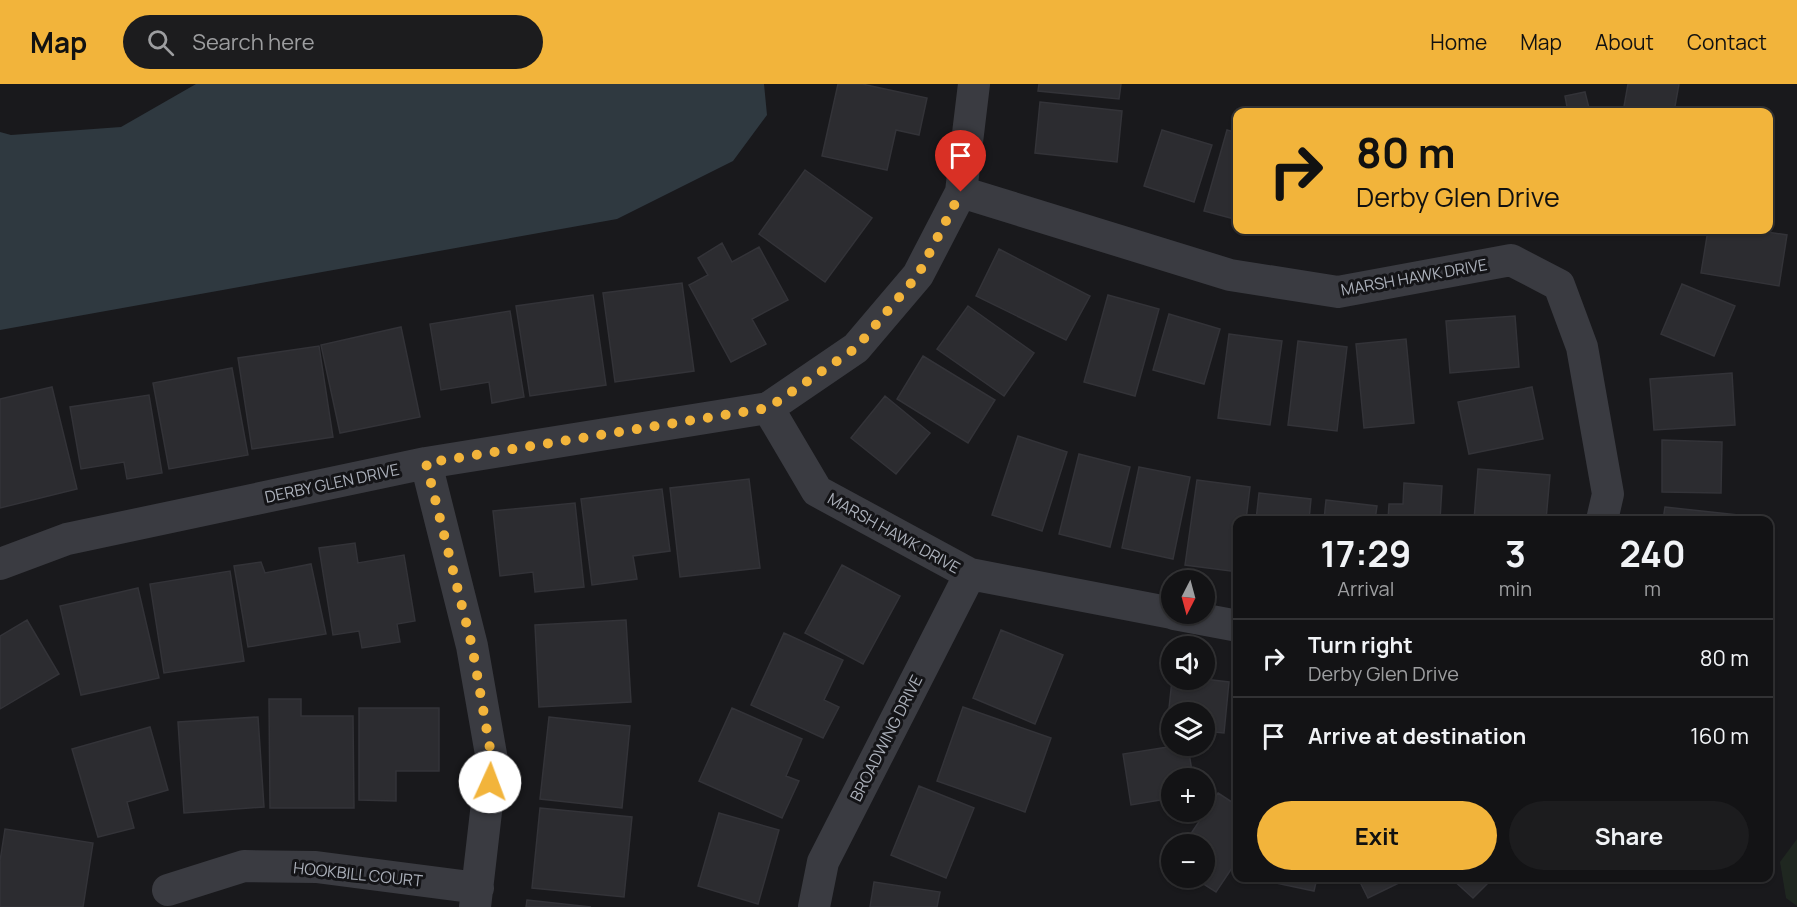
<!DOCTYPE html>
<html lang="en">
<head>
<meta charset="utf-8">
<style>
  :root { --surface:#131315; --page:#1c1c1e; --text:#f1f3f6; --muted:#9d9ea0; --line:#323234; --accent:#f2b43b }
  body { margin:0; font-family:Manrope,sans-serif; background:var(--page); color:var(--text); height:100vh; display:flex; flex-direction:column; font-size:22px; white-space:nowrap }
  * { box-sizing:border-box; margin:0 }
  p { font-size:20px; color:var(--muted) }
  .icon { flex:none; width:33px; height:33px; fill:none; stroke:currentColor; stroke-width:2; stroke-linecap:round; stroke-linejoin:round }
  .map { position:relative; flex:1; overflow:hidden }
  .sheet { position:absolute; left:1233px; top:432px; width:540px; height:366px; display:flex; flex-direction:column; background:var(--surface); border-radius:12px; box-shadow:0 2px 4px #0004,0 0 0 2px var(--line) }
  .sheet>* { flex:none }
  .hud { position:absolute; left:1233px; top:24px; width:540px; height:126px; border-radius:12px; box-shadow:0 2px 4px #0004,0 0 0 2px var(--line); background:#f2b43b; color:#111; overflow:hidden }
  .needle { width:39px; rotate:186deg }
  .controls { position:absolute; left:1161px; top:486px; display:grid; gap:12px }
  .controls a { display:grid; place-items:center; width:54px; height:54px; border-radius:50%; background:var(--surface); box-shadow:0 2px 4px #0004,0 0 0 2px var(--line); font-size:30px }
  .pin { position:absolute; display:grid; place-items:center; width:51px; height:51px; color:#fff; margin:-62px -26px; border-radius:50% 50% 50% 0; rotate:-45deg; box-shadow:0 0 6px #0007 }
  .pin .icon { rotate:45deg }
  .me { position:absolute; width:66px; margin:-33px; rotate:2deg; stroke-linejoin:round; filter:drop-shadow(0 0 4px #0008) }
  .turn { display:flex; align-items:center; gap:21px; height:126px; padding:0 24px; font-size:27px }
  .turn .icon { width:78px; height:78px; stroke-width:2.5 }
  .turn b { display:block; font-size:42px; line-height:51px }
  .eta { display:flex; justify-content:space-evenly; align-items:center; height:102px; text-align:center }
  .eta b { font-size:36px; font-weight:700; line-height:42px }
  .action { display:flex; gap:12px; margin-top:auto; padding:12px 24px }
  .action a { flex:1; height:69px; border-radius:36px; background:var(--accent); color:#111; font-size:24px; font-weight:700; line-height:69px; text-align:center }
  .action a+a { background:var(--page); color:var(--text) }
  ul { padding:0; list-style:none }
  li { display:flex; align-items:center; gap:18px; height:78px; padding:0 24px; border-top:2px solid var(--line) }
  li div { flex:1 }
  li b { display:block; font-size:22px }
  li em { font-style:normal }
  header { display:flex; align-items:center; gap:36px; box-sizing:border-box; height:84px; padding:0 30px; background:var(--accent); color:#111 }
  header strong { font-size:28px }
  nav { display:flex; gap:33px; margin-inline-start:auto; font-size:21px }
  .search { width:420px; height:54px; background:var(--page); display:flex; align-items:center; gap:15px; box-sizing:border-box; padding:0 21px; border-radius:33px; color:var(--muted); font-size:22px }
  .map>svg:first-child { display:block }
</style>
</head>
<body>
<header>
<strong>Map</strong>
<div class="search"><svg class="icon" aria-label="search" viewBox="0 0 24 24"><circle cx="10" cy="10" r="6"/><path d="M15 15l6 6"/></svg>Search here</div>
<nav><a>Home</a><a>Map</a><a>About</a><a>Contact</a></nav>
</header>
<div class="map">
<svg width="1797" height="823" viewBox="0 0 1797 823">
  <rect width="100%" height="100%" fill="#19191c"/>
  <path fill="#1f2720" d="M 1797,755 L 1797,822 L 1786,814 L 1780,778 Z"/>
  <path fill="#2f3940" d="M 196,0 L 764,0 L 767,31 L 733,77 L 617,135 L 0,246 L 0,48 L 11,51 L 121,43 Z"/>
  <path fill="#2c2c30" stroke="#333338" stroke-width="1.5" d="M 838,0 L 862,0 L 927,14 L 919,51 L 896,46 L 887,86 L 822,72 Z
    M 1039,0 L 1121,0 L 1119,15 L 1038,7 Z
    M 1628,0 L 1679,0 L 1674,28 L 1623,28 Z
    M 1585,8 L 1590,28 L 1565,28 L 1568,28 L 1565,12 Z
    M 1040,18 L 1122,27 L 1117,78 L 1035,69 Z
    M 1162,46 L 1212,61 L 1194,118 L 1144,102 Z
    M 1227,46 L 1238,49 L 1238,136 L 1204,127 Z
    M 805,86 L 872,134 L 825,198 L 759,150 Z
    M 1281,146 L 1333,146 L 1333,151 Z
    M 1708,146 L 1755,146 L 1787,151 L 1779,202 L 1701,189 Z
    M 722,159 L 732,178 L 759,163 L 788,216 L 752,235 L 766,260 L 731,278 L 689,201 L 708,191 L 698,174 Z
    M 999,165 L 1090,212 L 1066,256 L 976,212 Z
    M 682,199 L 694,287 L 615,298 L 603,209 Z
    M 1682,200 L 1735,222 L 1714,272 L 1661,250 Z
    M 593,211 L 606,301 L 530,312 L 516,222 Z
    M 1108,211 L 1159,225 L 1135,312 L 1084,298 Z
    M 968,222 L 1034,269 L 1004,312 L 937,265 Z
    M 510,227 L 524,313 L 492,319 L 489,298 L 441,306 L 430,240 Z
    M 1169,230 L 1220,245 L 1204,300 L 1153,286 Z
    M 1515,232 L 1519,283 L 1450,289 L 1446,237 Z
    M 401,243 L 420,333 L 340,349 L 321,261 Z
    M 1229,250 L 1282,257 L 1270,341 L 1218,334 Z
    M 1406,255 L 1414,339 L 1364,344 L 1356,260 Z
    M 1298,257 L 1347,263 L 1337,347 L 1288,341 Z
    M 319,262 L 333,353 L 252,365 L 238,274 Z
    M 923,272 L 995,316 L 968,359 L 897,315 Z
    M 232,284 L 248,371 L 169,385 L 153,299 Z
    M 1732,289 L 1735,341 L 1654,346 L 1650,295 Z
    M 52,303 L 77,405 L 0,424 L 0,315 Z
    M 1532,303 L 1543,355 L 1469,370 L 1458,318 Z
    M 149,311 L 162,389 L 127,395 L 124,378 L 81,385 L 70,323 Z
    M 885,312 L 930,349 L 896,390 L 851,354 Z
    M 1018,352 L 1067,368 L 1042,447 L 992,431 Z
    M 1662,356 L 1722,358 L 1721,409 L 1662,408 Z
    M 1079,370 L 1130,383 L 1110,463 L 1059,450 Z
    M 1139,383 L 1190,393 L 1173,475 L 1122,464 Z
    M 1478,385 L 1550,391 L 1546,436 L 1474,436 Z
    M 749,395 L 760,484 L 680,493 L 670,404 Z
    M 1197,396 L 1250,403 L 1246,436 L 1238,436 L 1238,488 L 1185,481 Z
    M 1404,399 L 1442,402 L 1440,436 L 1388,436 L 1389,420 L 1403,420 Z
    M 662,405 L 670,467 L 633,472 L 637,495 L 592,501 L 581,415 Z
    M 1259,409 L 1311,415 L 1309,436 L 1256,436 Z
    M 1326,416 L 1377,422 L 1375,436 L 1324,436 Z
    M 575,419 L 584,503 L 535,508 L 533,488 L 500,492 L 493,427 Z
    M 1665,423 L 1747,432 L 1746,436 L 1663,436 Z
    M 355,459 L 358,479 L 404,471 L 415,537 L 397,540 L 400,558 L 362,564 L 359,547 L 333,551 L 319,464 Z
    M 261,478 L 265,489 L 311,480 L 326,550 L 248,563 L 234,482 Z
    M 842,481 L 900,512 L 863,580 L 805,549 Z
    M 230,487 L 244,577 L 164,589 L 150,500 Z
    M 138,504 L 159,594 L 81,611 L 60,522 Z
    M 27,536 L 59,590 L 0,625 L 0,552 Z
    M 626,536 L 631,618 L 539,623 L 535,541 Z
    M 1001,546 L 1063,571 L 1035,640 L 973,614 Z
    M 784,549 L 843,576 L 824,616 L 839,623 L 823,654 L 751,621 Z
    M 1204,595 L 1229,598 L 1224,649 L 1204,647 L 1204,628 L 1172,628 L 1172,643 L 1167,643 L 1172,596 Z
    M 269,615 L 301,615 L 301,632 L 353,632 L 354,724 L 270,724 Z
    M 963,623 L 1051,654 L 1025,728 L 937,697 Z
    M 359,624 L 439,624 L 439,687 L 396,687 L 396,717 L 359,716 Z
    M 732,624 L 802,655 L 786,692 L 799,697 L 782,734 L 699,697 Z
    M 258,633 L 264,723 L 184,729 L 178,638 Z
    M 549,633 L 630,642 L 622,724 L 540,715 Z
    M 150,643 L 168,706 L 127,718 L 134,744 L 98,753 L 72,665 Z
    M 1174,662 L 1188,662 L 1193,694 L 1172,694 L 1172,714 L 1131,721 L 1123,670 Z
    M 919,702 L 974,724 L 946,794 L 891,771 Z
    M 1218,709 L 1238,722 L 1238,775 L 1216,808 L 1194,794 L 1204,794 L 1204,760 L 1184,760 Z
    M 540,724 L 632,733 L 624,813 L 532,804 Z
    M 719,729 L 779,746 L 758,820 L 698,802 Z
    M 5,745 L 93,759 L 83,823 L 0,823 L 0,777 Z
    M 1262,794 L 1317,794 L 1314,807 L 1262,796 Z
    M 1358,794 L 1409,794 L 1368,814 Z
    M 1451,794 L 1493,794 L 1473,814 Z
    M 874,798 L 940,808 L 937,823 L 870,823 Z
    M 527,816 L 591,823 L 526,823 Z"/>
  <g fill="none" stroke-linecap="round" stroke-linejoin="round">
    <path stroke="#3a3b41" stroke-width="32" d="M 961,108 L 1230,191 L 1338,208 L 1511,176 L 1559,201 L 1582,263 L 1608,410 L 1602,436
      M 768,324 L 817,407 L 970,490 L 1172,529
      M 426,379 L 472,562 L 492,676 L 475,823
      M 0,480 L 67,455 L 426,379 L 768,324 L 856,264 L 918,191 L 961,108 L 974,0
      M 1174,530 L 1238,542
      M 168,806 L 244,782 L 316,783 L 478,804
      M 814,823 L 823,778 L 970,490"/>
  </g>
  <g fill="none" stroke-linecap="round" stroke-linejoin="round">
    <path stroke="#f2b43b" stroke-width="10" stroke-dasharray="0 18" d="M 490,698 L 492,676 L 472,562 L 426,379 L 768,324 L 856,264 L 918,191 L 961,108"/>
  </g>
  <g text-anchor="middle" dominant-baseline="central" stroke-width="6" stroke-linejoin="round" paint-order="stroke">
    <g font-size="16" fill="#acb1bb" stroke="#141417">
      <text transform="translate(1414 193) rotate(-10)">MARSH HAWK DRIVE</text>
      <text transform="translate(332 399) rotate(-12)">DERBY GLEN DRIVE</text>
      <text transform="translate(894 449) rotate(29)">MARSH HAWK DRIVE</text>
      <text transform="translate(886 654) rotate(-63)">BROADWING DRIVE</text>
      <text transform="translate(358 790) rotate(6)">HOOKBILL COURT</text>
    </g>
  </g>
</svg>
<div class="controls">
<a><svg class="needle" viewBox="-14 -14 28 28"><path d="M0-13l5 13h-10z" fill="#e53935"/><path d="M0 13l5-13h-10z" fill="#9d9ea0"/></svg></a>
<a><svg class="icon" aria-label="sound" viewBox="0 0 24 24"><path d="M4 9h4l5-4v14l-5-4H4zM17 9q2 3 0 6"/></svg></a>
<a><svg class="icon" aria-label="layers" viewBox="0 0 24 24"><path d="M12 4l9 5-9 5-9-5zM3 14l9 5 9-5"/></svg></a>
<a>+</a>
<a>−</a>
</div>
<div class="pin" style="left:961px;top:108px;background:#d93025"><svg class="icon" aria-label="arrive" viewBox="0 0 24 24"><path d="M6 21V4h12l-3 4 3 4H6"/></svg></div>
<svg class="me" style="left:490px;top:698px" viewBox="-20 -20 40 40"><circle r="19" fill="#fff"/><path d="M0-13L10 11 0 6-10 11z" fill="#f2b43b"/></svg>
<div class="hud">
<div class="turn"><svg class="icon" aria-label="right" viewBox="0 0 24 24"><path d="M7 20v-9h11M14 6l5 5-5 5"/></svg><div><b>80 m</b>Derby Glen Drive</div></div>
</div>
<section class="sheet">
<div class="eta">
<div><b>17:29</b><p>Arrival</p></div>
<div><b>3</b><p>min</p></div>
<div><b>240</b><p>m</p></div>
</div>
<ul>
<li><svg class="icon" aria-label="right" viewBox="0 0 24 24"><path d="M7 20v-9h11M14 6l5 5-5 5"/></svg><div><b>Turn right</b><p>Derby Glen Drive</p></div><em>80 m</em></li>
<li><svg class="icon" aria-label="arrive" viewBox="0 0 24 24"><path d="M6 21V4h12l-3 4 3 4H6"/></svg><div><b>Arrive at destination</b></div><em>160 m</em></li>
</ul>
<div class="action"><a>Exit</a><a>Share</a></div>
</section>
</div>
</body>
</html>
